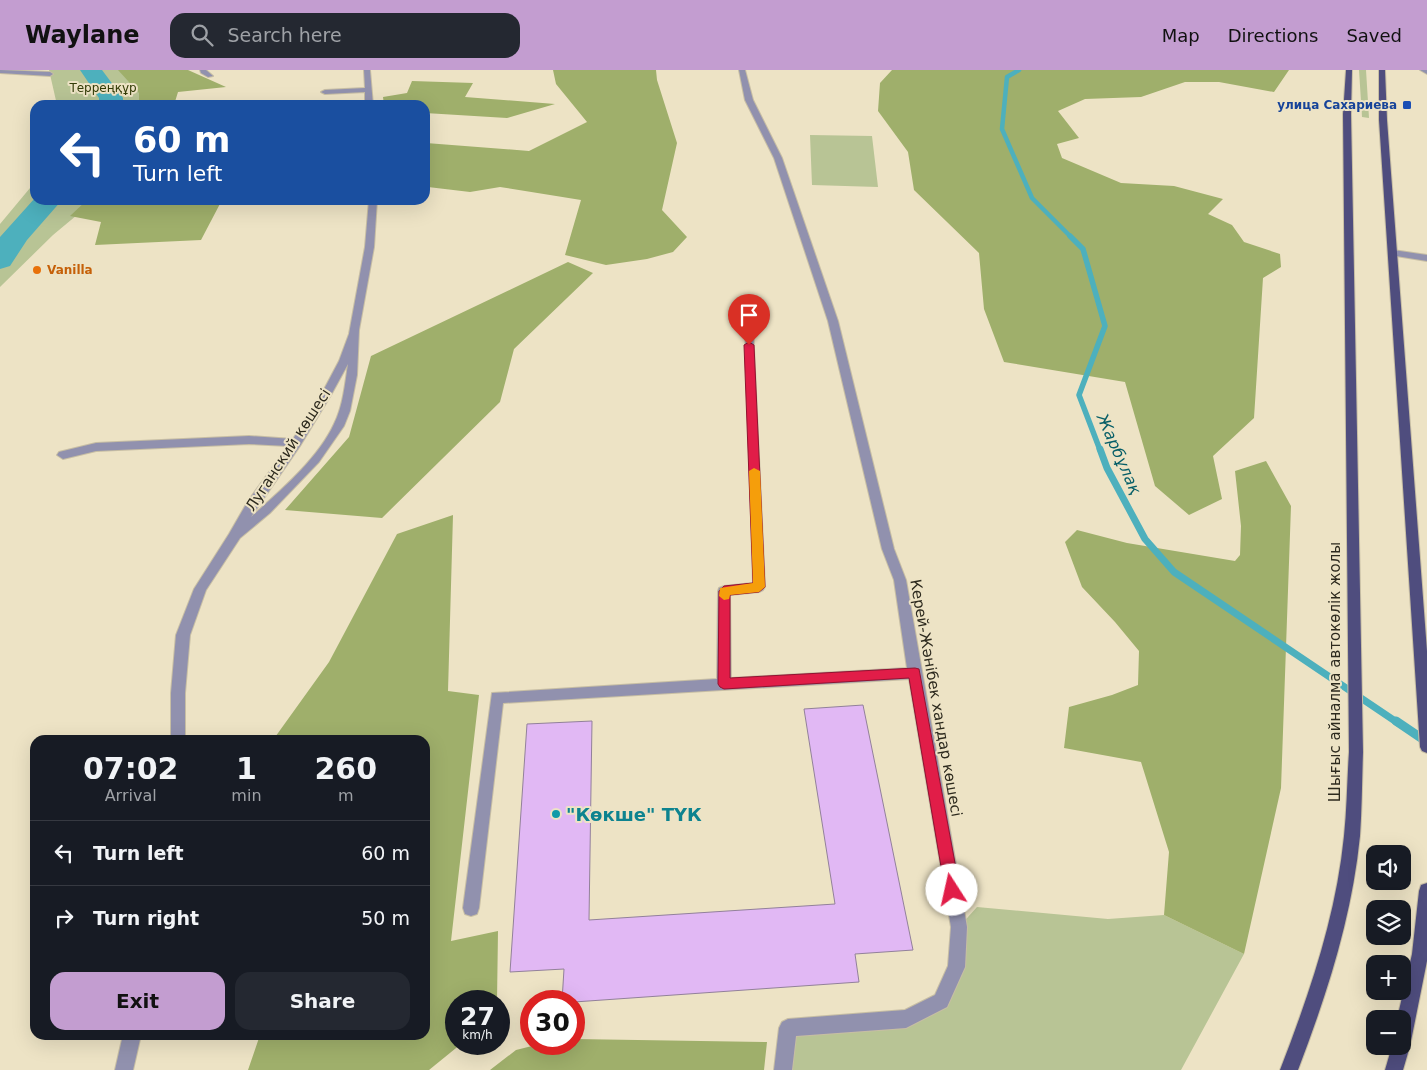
<!DOCTYPE html>
<html lang="en">
<head>
<meta charset="utf-8">
<style>
  :root { --surface:#171b24; --page:#242831; --text:#f1f3f6; --muted:#9ea1a6; --line:#363941; --accent:#c39dd0 }
  body { margin:0; font-family:"DejaVu Sans",sans-serif; background:var(--page); color:var(--text); height:100vh; display:flex; flex-direction:column; font-size:19px; white-space:nowrap }
  * { box-sizing:border-box; margin:0 }
  p { font-size:16px; color:var(--muted) }
  .icon { flex:none; width:28px; height:28px; fill:none; stroke:currentColor; stroke-width:2; stroke-linecap:round; stroke-linejoin:round }
  .map { position:relative; flex:1; overflow:hidden }
  .details { position:absolute; left:30px; top:665px; width:400px; height:305px; display:flex; flex-direction:column; background:var(--surface); border-radius:15px; box-shadow:0 5px 20px #0002 }
  .details>* { flex:none }
  .banner { position:absolute; left:30px; top:30px; width:400px; height:105px; border-radius:15px; box-shadow:0 5px 20px #0002; background:#1a4fa0; color:#fff; overflow:hidden }
  .tools { position:absolute; left:1366px; top:775px; display:grid; gap:10px }
  .tools a { display:grid; place-items:center; width:45px; height:45px; border-radius:10px; background:var(--surface); box-shadow:0 5px 20px #0002; font-size:25px }
  .speed { position:absolute; left:445px; top:920px; display:flex; gap:10px; font-size:25px; font-weight:700; text-align:center }
  .speed>* { display:grid; place-content:center; width:65px; height:65px; border-radius:50%; background:var(--surface); box-shadow:0 5px 20px #0002; line-height:1 }
  .speed small { font-size:12px; font-weight:400 }
  .speed .limit { border:8px solid #d22; background:#fff; color:#111 }
  .pin { position:absolute; display:grid; place-items:center; width:42px; height:42px; color:#fff; margin:-51px -21px; border-radius:50% 50% 50% 0; rotate:-45deg; box-shadow:0 0 5px #0007 }
  .pin .icon { rotate:45deg }
  .me { position:absolute; width:55px; margin:-28px; rotate:350deg; stroke-linejoin:round; filter:drop-shadow(0 0 4px #0008) }
  .turn { display:flex; align-items:center; gap:18px; height:105px; padding:0 20px; font-size:22px }
  .turn .icon { width:65px; height:65px; stroke-width:2.5 }
  .turn b { display:block; font-size:35px; line-height:42px }
  .eta { display:flex; justify-content:space-evenly; align-items:center; height:85px; text-align:center }
  .eta b { font-size:30px; font-weight:700; line-height:35px }
  .action { display:flex; gap:10px; margin-top:auto; padding:10px 20px }
  .action a { flex:1; height:58px; border-radius:15px; background:var(--accent); color:#111; font-size:20px; font-weight:700; line-height:58px; text-align:center }
  .action a+a { background:var(--page); color:var(--text) }
  ul { padding:0; list-style:none }
  li { display:flex; align-items:center; gap:15px; height:65px; padding:0 20px; border-top:1px solid var(--line) }
  li div { flex:1 }
  li b { display:block; font-size:19px }
  li em { font-style:normal }
  header { display:flex; align-items:center; gap:30px; box-sizing:border-box; height:70px; padding:0 25px; background:var(--accent); color:#111 }
  header strong { font-size:24px }
  nav { display:flex; gap:28px; margin-inline-start:auto; font-size:18px }
  .search { width:350px; height:45px; background:var(--page); display:flex; align-items:center; gap:12px; box-sizing:border-box; padding:0 18px; border-radius:15px; color:var(--muted); font-size:19px }
  .map>svg:first-child { display:block }
</style>
</head>
<body>
<header>
<strong>Waylane</strong>
<div class="search"><svg class="icon" aria-label="search" viewBox="0 0 24 24"><circle cx="10" cy="10" r="6"/><path d="M15 15l6 6"/></svg>Search here</div>
<nav><a>Map</a><a>Directions</a><a>Saved</a></nav>
</header>
<div class="map">
<svg width="1427" height="1000" viewBox="0 0 1427 1000">
  <rect width="100%" height="100%" fill="#ede3c5"/>
  <path fill="#b8c495" d="M 49,0 L 137,0 L 154,35 L 57,35 Z
    M 1359,0 L 1366,0 L 1369,48 L 1362,47 Z
    M 810,65 L 872,66 L 878,117 L 812,115 Z
    M 35,112 L 35,130 L 95,130 L 53,165 L 0,217 L 0,154 Z
    M 977,837 L 1108,849 L 1164,845 L 1244,884 L 1181,1000 L 782,1000 L 788,958 L 906,949 L 941,931 L 959,857 Z"/>
  <path fill="#9faf6b" d="M 118,0 L 188,0 L 226,17 L 178,22 L 174,35 L 139,35 L 139,23 Z
    M 553,0 L 656,0 L 657,10 L 677,73 L 662,140 L 687,167 L 673,182 L 647,189 L 606,195 L 565,185 L 581,130 L 500,117 L 470,122 L 428,117 L 425,115 L 426,73 L 529,81 L 587,52 L 556,14 Z
    M 892,0 L 1289,0 L 1274,22 L 1219,12 L 1185,12 L 1141,27 L 1085,29 L 1058,41 L 1079,68 L 1057,74 L 1062,88 L 1121,113 L 1174,116 L 1223,129 L 1208,144 L 1232,155 L 1244,172 L 1280,184 L 1281,197 L 1263,208 L 1254,348 L 1213,386 L 1222,429 L 1189,445 L 1155,416 L 1125,312 L 1004,292 L 984,239 L 979,183 L 914,120 L 908,82 L 878,41 L 880,13 Z
    M 412,11 L 473,13 L 465,27 L 555,34 L 507,48 L 425,43 L 425,35 L 384,35 L 383,27 L 407,23 Z
    M 87,130 L 222,130 L 201,170 L 95,175 L 101,152 L 70,146 Z
    M 568,192 L 593,203 L 514,279 L 500,332 L 382,448 L 285,440 L 349,367 L 371,286 Z
    M 1266,391 L 1291,436 L 1281,718 L 1244,884 L 1164,845 L 1169,782 L 1141,692 L 1064,678 L 1069,637 L 1112,625 L 1138,615 L 1139,581 L 1115,552 L 1082,517 L 1065,472 L 1077,460 L 1127,473 L 1235,491 L 1240,485 L 1241,456 L 1235,401 Z
    M 453,445 L 448,621 L 479,625 L 451,871 L 498,861 L 497,931 L 456,931 L 456,974 L 461,974 L 429,1000 L 248,1000 L 260,965 L 425,965 L 425,670 L 273,670 L 329,592 L 397,464 Z
    M 574,969 L 767,972 L 764,1000 L 490,1000 L 516,980 L 540,974 L 574,974 Z"/>
  <g fill="none" stroke-linecap="round" stroke-linejoin="round">
    <path stroke="#4db0bd" stroke-width="4.5" d="M 1019,0 L 1007,7 L 1002,59 L 1032,128 L 1071,167"/>
    <path stroke="#4db0bd" stroke-width="5.5" d="M 1070,166 L 1083,179 L 1105,256 L 1079,325 L 1100,380"/>
    <path stroke="#4db0bd" stroke-width="7" d="M 1100,379 L 1107,398 L 1145,469 L 1174,502 L 1398,653"/>
    <path stroke="#4db0bd" stroke-width="9" d="M 1396,651 L 1427,672"/>
    <path fill="#4db0bd" fill-rule="evenodd" d="M 80,0 L 102,0 L 123,28 L 123,35 L 99,35 L 99,28 Z
      M 35,128 L 35,130 L 62,130 L 27,170 L 10,196 L 0,199 L 0,167 Z"/>
  </g>
  <path fill="#e1b8f4" stroke="#92819a" d="M 863,635 L 913,880 L 855,884 L 859,912 L 574,932 L 562,931 L 564,899 L 510,902 L 527,654 L 592,651 L 589,850 L 835,834 L 804,639 Z"/>
  <g fill="none" stroke-linecap="round" stroke-linejoin="round">
    <defs>
      <path id="minor" d="M 0,0 L 50,2 L 53,4 L 50,6 L 0,3 Z
        M 200,0 L 206,0 L 213,6 L 208,7 L 201,3 Z
        M 364,0 L 370,0 L 373,35 L 365,35 L 365,22 L 325,24 L 321,22 L 325,20 L 365,18 Z
        M 739,0 L 745,0 L 753,30 L 782,88 L 838,251 L 894,479 L 906,510 L 967,857 L 965,897 L 947,937 L 906,958 L 796,966 L 792,1000 L 774,1000 L 779,958 L 782,952 L 788,949 L 905,940 L 935,925 L 948,896 L 951,857 L 909,609 L 503,633 L 479,838 L 477,844 L 471,846 L 465,844 L 463,838 L 492,623 L 717,609 L 718,521 L 719,518 L 724,516 L 753,513 L 745,255 L 748,254 L 753,257 L 765,517 L 763,520 L 759,522 L 730,525 L 731,608 L 907,598 L 894,510 L 882,479 L 828,251 L 774,88 L 745,30 Z
        M 1420,0 L 1427,0 L 1427,4 Z
        M 369,130 L 377,130 L 374,177 L 359,260 L 357,305 L 350,341 L 344,356 L 319,392 L 270,443 L 240,468 L 206,520 L 190,565 L 185,623 L 185,670 L 171,670 L 171,623 L 176,565 L 194,519 L 229,464 L 248,431 L 288,376 L 249,374 L 96,381 L 63,389 L 57,385 L 59,382 L 96,373 L 249,366 L 293,369 L 321,325 L 339,291 L 349,264 L 365,177 ZM 348,294 C 345,314 343,336 334,354 C 318,389 279,422 251,447 L 300,376 L 331,325 Z
        M 1393,180 L 1427,185 L 1427,191 L 1390,185 L 1389,183 Z
        M 123,965 L 141,965 L 133,1000 L 115,1000 Z"/>
      <path id="major" d="M 1346,0 L 1352,0 L 1351,44 L 1363,682 C 1362,710 1362,738 1360,766 C 1352,847 1327,924 1298,1000 L 1280,1000 C 1309,925 1336,847 1344,766 C 1347,738 1347,710 1349,682 L 1343,44 Z
        M 1379,0 L 1385,0 L 1387,50 L 1427,581 L 1427,683 L 1422,681 L 1420,677 L 1379,50 Z
        M 1427,813 L 1427,891 L 1410,976 L 1403,1000 L 1385,1000 L 1392,976 L 1402,976 L 1402,949 L 1397,949 L 1412,884 L 1419,821 L 1421,815 Z"/>
    </defs>
    <use href="#minor" stroke="#c7bea4" stroke-width="2"/>
    <use href="#major" stroke="#c7bea4" stroke-width="2"/>
    <use href="#minor" fill="#9191ae" fill-rule="evenodd"/>
    <use href="#major" fill="#4f4d7e" fill-rule="evenodd"/>
  </g>
  <path fill="#e11d48" stroke="#92132f" d="M 749,272 L 754,275 L 765,517 L 759,522 L 730,525 L 730,608 L 915,598 L 919,599 L 960,820 L 958,825 L 952,827 L 947,825 L 945,820 L 909,608 L 724,619 L 720,617 L 718,614 L 719,521 L 724,516 L 753,513 L 744,275 Z"/>
  <path fill="#f59e0b" d="M 754,398 L 760,401 L 765,517 L 759,522 L 730,525 L 729,529 L 724,530 L 719,526 L 720,518 L 753,513 L 749,401 Z"/>
  <rect fill="#1a4fb4" stroke="#ede3c5" stroke-width="2" x="1402" y="30" width="10" height="10" rx="2.5"/>
  <circle fill="#e8710a" stroke="#ede3c5" stroke-width="2" cx="37" cy="200" r="5"/>
  <circle fill="#0f9aa8" stroke="#ede3c5" stroke-width="2" cx="556" cy="744" r="5"/>
  <g text-anchor="middle" dominant-baseline="central" stroke-width="4" stroke-linejoin="round" paint-order="stroke">
    <g font-size="12" fill="#333c07" stroke="#ede3c5">
      <text x="103" y="18">Терреңқұр</text>
    </g>
    <g font-size="12" font-weight="bold" fill="#164399" stroke="#ede3c5" text-anchor="end">
      <text x="1397" y="35">улица Сахариева</text>
    </g>
    <g font-size="12" font-weight="bold" fill="#c56008" stroke="#ede3c5" text-anchor="start">
      <text x="47" y="200">Vanilla</text>
    </g>
    <g font-size="15" fill="#2d2a1e" stroke="#ede3c5">
      <text transform="translate(288 380) rotate(-57)">Луганский көшесі</text>
      <text transform="translate(1335 602) rotate(-90)">Шығыс айналма автокөлік жолы</text>
      <text transform="translate(936 628) rotate(80)">Керей-Жәнібек хандар көшесі</text>
    </g>
    <g font-size="16" font-style="italic" fill="#065e67" stroke="#ede3c5">
      <text transform="translate(1119 384) rotate(66)">Жарбұлақ</text>
    </g>
    <g font-size="18" font-weight="bold" fill="#0d838f" stroke="#ede3c5" text-anchor="start">
      <text x="566" y="744">"Көкше" ТҮК</text>
    </g>
  </g>
</svg>
<div class="tools">
<a><svg class="icon" aria-label="sound" viewBox="0 0 24 24"><path d="M4 9h4l5-4v14l-5-4H4zM17 9q2 3 0 6"/></svg></a>
<a><svg class="icon" aria-label="layers" viewBox="0 0 24 24"><path d="M12 4l9 5-9 5-9-5zM3 14l9 5 9-5"/></svg></a>
<a>+</a>
<a>−</a>
</div>
<div class="speed"><div>27<small>km/h</small></div><div class="limit">30</div></div>
<div class="pin" style="left:749px;top:275px;background:#d93025"><svg class="icon" aria-label="arrive" viewBox="0 0 24 24"><path d="M6 21V4h12l-3 4 3 4H6"/></svg></div>
<svg class="me" style="left:952px;top:820px" viewBox="-20 -20 40 40"><circle r="19" fill="#fff"/><path d="M0-13L10 11 0 6-10 11z" fill="#e11d48"/></svg>
<div class="banner">
<div class="turn"><svg class="icon" aria-label="left" viewBox="0 0 24 24"><path d="M17 20v-9H6M10 6l-5 5 5 5"/></svg><div><b>60 m</b>Turn left</div></div>
</div>
<section class="details">
<div class="eta">
<div><b>07:02</b><p>Arrival</p></div>
<div><b>1</b><p>min</p></div>
<div><b>260</b><p>m</p></div>
</div>
<ul>
<li><svg class="icon" aria-label="left" viewBox="0 0 24 24"><path d="M17 20v-9H6M10 6l-5 5 5 5"/></svg><div><b>Turn left</b></div><em>60 m</em></li>
<li><svg class="icon" aria-label="right" viewBox="0 0 24 24"><path d="M7 20v-9h11M14 6l5 5-5 5"/></svg><div><b>Turn right</b></div><em>50 m</em></li>
</ul>
<div class="action"><a>Exit</a><a>Share</a></div>
</section>
</div>
</body>
</html>
